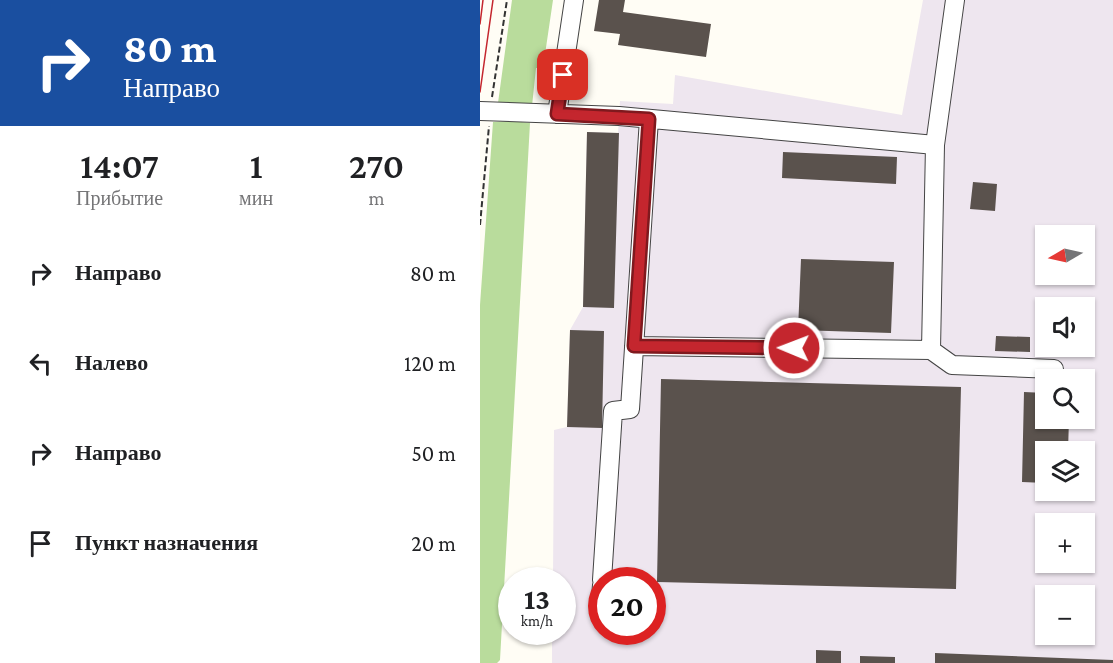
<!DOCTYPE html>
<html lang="ru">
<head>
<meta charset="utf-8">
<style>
  :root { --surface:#fff; --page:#f2f2f2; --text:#202124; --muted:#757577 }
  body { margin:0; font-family:"Crimson Pro",serif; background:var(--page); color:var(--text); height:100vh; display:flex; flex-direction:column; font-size:22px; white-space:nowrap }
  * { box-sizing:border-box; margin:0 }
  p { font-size:20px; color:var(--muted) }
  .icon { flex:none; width:33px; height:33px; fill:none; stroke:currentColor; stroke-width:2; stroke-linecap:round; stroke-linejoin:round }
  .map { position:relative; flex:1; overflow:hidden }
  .details { display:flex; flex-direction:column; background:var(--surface); width:480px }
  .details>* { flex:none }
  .top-card { background:#1a4fa0; color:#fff; overflow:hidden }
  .needle { width:39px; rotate:261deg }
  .tools { position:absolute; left:555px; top:225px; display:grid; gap:12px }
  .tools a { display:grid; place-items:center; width:60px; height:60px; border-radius:0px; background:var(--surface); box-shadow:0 2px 4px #0004; font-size:30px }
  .speed { position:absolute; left:18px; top:567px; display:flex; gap:12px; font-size:30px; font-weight:700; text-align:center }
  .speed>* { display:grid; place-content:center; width:78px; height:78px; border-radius:50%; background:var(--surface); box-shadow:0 2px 4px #0004; line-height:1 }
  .speed small { font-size:15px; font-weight:400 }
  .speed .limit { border:9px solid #d22; background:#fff; color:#111 }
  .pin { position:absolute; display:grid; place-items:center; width:51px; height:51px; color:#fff; margin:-26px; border-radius:12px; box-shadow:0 3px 9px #0006 }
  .me { position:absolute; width:66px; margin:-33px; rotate:271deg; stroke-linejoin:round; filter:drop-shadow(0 0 4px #0008) }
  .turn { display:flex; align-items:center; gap:21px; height:126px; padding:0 24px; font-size:27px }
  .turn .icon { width:78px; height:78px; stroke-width:2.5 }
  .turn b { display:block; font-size:42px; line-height:51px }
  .eta { display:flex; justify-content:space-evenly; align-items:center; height:102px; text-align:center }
  .eta b { font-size:36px; font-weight:600; line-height:42px }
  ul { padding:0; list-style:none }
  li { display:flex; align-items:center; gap:18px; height:90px; padding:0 24px }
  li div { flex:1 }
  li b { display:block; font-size:22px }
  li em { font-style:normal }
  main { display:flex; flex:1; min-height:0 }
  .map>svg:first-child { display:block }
</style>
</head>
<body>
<main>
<section class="details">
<div class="top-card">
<div class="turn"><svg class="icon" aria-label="right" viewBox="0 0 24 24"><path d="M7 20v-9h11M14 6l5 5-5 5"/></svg><div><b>80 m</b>Направо</div></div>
</div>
<div class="eta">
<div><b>14:07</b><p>Прибытие</p></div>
<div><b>1</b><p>мин</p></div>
<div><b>270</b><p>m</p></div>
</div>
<ul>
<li><svg class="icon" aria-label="right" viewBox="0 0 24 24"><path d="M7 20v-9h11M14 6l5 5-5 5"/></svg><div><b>Направо</b></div><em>80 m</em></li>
<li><svg class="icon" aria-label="left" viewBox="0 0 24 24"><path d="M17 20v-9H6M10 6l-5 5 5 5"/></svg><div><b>Налево</b></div><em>120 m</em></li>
<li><svg class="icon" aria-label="right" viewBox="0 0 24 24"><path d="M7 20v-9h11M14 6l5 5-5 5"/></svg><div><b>Направо</b></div><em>50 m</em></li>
<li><svg class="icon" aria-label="arrive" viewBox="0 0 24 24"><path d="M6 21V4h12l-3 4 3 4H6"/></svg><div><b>Пункт назначения</b></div><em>20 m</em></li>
</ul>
</section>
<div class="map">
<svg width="633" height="663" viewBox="0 0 633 663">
  <rect width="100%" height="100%" fill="#fffdf5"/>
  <path fill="#eee6ef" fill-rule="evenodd" d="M 443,0 L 633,0 L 633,663 L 72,663 L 72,632 L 82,632 L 82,580 L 73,580 L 74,430 L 87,427 L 90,330 L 103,307 L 107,132 L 138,133 L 140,101 L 193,104 L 195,75 L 422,115 ZM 566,236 L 604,236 L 604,274 L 566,274 ZM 566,308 L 604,308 L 604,346 L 566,346 ZM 566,380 L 604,380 L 604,418 L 566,418 ZM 566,452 L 604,452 L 604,490 L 566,490 ZM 566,524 L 604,524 L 604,562 L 566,562 ZM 122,580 L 172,580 L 172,632 L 122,632 ZM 566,596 L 604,596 L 604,634 L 566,634 Z"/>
  <path fill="#b9dc9c" d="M 32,0 L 73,0 L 63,68 L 56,68 L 52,106 L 18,103 Z
    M 33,121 L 50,123 L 20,660 L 17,663 L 0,663 L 0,305 L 13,122 Z"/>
  <path fill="#5a524d" d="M 119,0 L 145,0 L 143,12 L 231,24 L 226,57 L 138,45 L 140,34 L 114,31 Z
    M 107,132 L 139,133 L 134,308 L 103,307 Z
    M 303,152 L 417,157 L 416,184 L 302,178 Z
    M 493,182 L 517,184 L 515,211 L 490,209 Z
    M 321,259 L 414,262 L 411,333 L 318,330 Z
    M 90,330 L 124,331 L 122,428 L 87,427 Z
    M 516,336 L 550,337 L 550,352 L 515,351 Z
    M 181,379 L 481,387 L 476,589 L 177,582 Z
    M 544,392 L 566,393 L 566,418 L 589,418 L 588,452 L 566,452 L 566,483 L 542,482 Z
    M 336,650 L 361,651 L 361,663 L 336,663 Z
    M 455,653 L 633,660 L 633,663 L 455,663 Z
    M 380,656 L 415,657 L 415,663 L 380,663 Z"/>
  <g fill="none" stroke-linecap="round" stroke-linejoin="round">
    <defs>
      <path id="minor" d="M 0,111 L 139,116 L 455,145 L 475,0
        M 77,114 L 94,0
        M 455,145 L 451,350 L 472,365 L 574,369
        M 154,346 L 451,350
        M 122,580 L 133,411 L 150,409 L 169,119
        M 120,609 L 122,585"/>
    </defs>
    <use href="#minor" stroke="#444" stroke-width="20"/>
    <path stroke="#333" stroke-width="2" stroke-dasharray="6 3" stroke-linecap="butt" d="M 12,97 L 27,0
      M 0,225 L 9,126"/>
    <use href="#minor" stroke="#fff" stroke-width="18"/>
    <path stroke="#c4262e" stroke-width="1.5" d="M 0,24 L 3,0
      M 0,92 L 13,0"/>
  </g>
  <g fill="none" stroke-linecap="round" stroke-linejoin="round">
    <defs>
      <path id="route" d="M 83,75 L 77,114 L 169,119 L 154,346 L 314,348"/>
    </defs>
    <use href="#route" stroke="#7f191e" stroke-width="15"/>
    <use href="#route" stroke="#c4262e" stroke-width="10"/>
  </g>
</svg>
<div class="tools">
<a><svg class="needle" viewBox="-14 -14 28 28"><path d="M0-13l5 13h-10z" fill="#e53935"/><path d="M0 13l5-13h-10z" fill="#757577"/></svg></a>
<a><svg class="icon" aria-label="sound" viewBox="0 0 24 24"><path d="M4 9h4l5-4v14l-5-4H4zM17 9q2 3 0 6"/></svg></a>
<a><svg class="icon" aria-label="search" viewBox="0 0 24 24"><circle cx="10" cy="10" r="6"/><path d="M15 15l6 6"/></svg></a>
<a><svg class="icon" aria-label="layers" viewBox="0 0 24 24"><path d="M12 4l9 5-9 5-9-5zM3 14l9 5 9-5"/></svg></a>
<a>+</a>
<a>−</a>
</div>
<div class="speed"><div>13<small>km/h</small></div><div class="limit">20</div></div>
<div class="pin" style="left:83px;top:75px;background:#d93025"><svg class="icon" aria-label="arrive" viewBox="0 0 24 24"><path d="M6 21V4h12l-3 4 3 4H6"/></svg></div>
<svg class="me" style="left:314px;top:348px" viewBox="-20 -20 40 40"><circle r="17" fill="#c4262e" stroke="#fff" stroke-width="3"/><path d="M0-11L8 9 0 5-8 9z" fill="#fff"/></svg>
</div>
</main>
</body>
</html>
